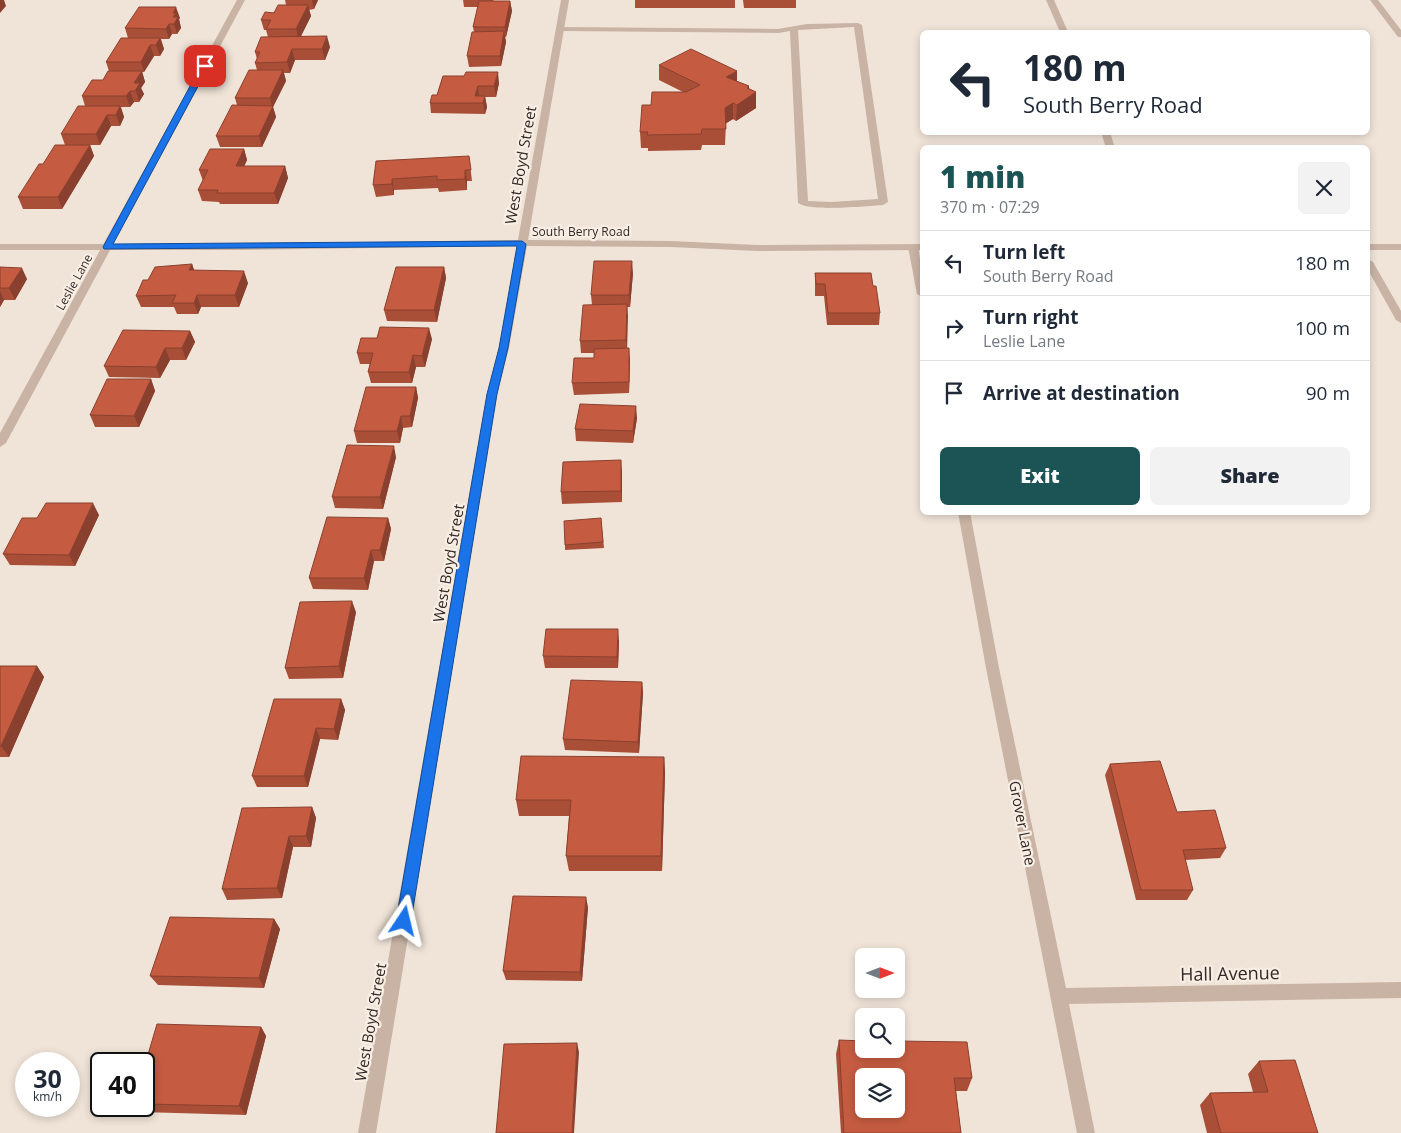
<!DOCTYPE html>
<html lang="en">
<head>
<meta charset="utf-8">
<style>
  :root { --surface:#fff; --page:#f2f2f3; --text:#1f2937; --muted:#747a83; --line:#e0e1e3; --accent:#1c5354 }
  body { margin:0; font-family:"Open Sans",sans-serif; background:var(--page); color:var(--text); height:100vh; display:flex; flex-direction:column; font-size:19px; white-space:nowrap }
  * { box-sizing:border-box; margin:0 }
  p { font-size:16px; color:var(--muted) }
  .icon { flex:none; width:28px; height:28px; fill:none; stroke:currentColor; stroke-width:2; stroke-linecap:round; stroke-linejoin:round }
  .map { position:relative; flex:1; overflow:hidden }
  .details { position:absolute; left:920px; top:145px; width:450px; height:370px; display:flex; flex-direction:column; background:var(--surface); border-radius:8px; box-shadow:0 2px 8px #0003 }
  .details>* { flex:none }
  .guide { position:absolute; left:920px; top:30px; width:450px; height:105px; border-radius:8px; box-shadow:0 2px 8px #0003; background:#fff; color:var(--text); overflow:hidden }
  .needle { width:32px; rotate:90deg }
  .buttons { position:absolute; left:855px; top:948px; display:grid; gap:10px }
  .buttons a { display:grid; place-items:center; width:50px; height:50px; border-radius:8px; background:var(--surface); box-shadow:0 2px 8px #0003; font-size:25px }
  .speed { position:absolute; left:15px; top:1052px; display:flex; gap:10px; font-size:25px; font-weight:700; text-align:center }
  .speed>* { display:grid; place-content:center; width:65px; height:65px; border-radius:50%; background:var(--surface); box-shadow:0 2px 8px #0003; line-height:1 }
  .speed small { font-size:12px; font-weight:400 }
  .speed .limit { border:2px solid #111; border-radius:8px; background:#fff; color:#111 }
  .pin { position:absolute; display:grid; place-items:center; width:42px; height:42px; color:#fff; margin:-21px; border-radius:10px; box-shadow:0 2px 8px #0006 }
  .me { position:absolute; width:55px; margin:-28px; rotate:10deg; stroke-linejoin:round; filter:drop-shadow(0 0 4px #0008) }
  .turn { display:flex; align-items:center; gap:18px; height:105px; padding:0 20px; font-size:22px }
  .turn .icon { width:65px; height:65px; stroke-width:2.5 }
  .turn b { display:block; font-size:35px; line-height:42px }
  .round { display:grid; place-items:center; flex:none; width:52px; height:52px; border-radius:8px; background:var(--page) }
  .summary { display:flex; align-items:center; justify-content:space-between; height:85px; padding:0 20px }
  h1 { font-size:30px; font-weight:800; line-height:38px; color:var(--accent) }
  .button { display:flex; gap:10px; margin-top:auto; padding:10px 20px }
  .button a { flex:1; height:58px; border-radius:8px; background:var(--accent); color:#fff; font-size:20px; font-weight:800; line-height:58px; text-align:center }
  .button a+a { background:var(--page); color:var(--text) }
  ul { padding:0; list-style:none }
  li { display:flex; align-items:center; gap:15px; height:65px; padding:0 20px; border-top:1px solid var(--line) }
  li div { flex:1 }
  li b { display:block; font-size:19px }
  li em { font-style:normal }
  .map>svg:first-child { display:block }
</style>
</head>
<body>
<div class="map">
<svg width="1401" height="1133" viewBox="0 0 1401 1133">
  <rect width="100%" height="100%" fill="#f0e4d8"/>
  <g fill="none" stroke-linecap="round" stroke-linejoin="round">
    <path fill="#c8b3a4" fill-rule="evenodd" d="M 858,23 L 862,25 L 888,202 L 883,205 C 866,206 810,212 798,203 L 790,31 L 778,33 L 561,31 L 557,29 L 561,27 L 778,29 L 807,24 ZM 854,27 L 878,199 L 831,202 L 808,201 L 798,30 Z"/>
    <path fill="#c8b3a4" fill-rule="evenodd" d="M 237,0 L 245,0 L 6,443 L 0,447 L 0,433 Z
      M 1046,0 L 1054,0 L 1068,32 L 1060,32 Z
      M 1370,0 L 1378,0 L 1401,30 L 1401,37 L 1398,37 Z
      M 1101,132 L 1110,132 L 1115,148 L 1106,148 Z
      M 913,244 L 918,247 L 922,271 L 922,297 L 917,294 L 908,247 Z
      M 1368,259 L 1373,262 L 1401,311 L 1401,323 L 1396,320 L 1368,270 Z
      M 958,512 L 970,512 L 999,668 L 1066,988 L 1401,982 L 1401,998 L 1069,1004 L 1095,1133 L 1077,1133 L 986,668 Z"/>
    <path fill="#c8b3a4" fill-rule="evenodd" d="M 561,0 L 569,0 L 528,240 L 671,241 L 757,245 L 922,244 L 922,250 L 757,251 L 671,247 L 527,246 L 509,348 L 497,394 L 376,1133 L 358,1133 L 487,394 L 499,348 L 517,246 L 230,250 L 0,250 L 0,244 L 230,244 L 518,240 Z
      M 1368,244 L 1401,244 L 1401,250 L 1368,250 Z"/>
  </g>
  <path fill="#a94f38" d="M 285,0 L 318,0 L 314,9 L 309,10 L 311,16 L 301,36 L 330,47 L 325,60 L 295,60 L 290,73 L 284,73 L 286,81 L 273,107 L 276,117 L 262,147 L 220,147 L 216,136 L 237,105 L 235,98 L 257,70 L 255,63 L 257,59 L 255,52 L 268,37 L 266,30 L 264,30 L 261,20 L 286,5 Z
    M 463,0 L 494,0 L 493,1 L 510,1 L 512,11 L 506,37 L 505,37 L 506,42 L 501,66 L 469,67 L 467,56 L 474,32 L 473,27 L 478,7 L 464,7 Z
    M 635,0 L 735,0 L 735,8 L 635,8 Z
    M 743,0 L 796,0 L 796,8 L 744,8 Z
    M 180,18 L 179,19 L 181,28 L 177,34 L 172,34 L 169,39 L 161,39 L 164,49 L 160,56 L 154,56 L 144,72 L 142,72 L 145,82 L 141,88 L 144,94 L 139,102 L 134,102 L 130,107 L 121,107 L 124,117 L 120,126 L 111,126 L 100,145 L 65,145 L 61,134 L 85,106 L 82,96 L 103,80 L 109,71 L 106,62 L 128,38 L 125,28 Z
    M 659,65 L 737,82 L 756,92 L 756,108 L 736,121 L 733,119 L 726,123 L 725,145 L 702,145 L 701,150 L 648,151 L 648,148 L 641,148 L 640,132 L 683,92 L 659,80 Z
    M 443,76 L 499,83 L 496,97 L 485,97 L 487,107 L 485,114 L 431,113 L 430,103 L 437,95 Z
    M 90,145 L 94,156 L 62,209 L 23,209 L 18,197 L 43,164 Z
    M 244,149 L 247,160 L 244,166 L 285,166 L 288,178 L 278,204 L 220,204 L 219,202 L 202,201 L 198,190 L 203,181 L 199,170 Z
    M 469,156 L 472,181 L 467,181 L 467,190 L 439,192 L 438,188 L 394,190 L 394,195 L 376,197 L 373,185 Z
    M 192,264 L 194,270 L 248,283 L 239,307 L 201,307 L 198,314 L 177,314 L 174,307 L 141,307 L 136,296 L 148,280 Z
    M 0,267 L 27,279 L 15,300 L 4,300 L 0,307 Z
    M 444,267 L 446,278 L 437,322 L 387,321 L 384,310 Z
    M 633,273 L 630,307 L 627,307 L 627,348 L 630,360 L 629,393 L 574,395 L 572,383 L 594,358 L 594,353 L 581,353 L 580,341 L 592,305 L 591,295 Z
    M 815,273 L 873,286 L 880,313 L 879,325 L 827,325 L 824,296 L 815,296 Z
    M 190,331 L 195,342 L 186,360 L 170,360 L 160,378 L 109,377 L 104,366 Z
    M 432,339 L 425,367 L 416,367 L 412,383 L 371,383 L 368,372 L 370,364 L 360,364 L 357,353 Z
    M 151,379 L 155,391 L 139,427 L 95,427 L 90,415 Z
    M 416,387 L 418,398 L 412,427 L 403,428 L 400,443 L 357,443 L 354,431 Z
    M 637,418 L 633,443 L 576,441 L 575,429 Z
    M 396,457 L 383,509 L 335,508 L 332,497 Z
    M 622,472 L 622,502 L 562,504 L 561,492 Z
    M 99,515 L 75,566 L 10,565 L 3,554 L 37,518 Z
    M 388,518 L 391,529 L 384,561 L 374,561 L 368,590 L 313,589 L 309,578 Z
    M 601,518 L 604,548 L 565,550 L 565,545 Z
    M 356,612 L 343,678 L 289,679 L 285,668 Z
    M 619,641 L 618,668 L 545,668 L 543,656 Z
    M 0,666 L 37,666 L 44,677 L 9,757 L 0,757 Z
    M 642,682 L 643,693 L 639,753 L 565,750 L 563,739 Z
    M 341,699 L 345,710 L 338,740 L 320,739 L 308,787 L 257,787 L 252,776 Z
    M 664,757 L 665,773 L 662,871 L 569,871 L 566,856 L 569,816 L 519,816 L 516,800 Z
    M 1110,764 L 1226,848 L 1220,858 L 1185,860 L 1193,890 L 1187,900 L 1136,900 L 1105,775 Z
    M 312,807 L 316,818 L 311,847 L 293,847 L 282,898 L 227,900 L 222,889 Z
    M 588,907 L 582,981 L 506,980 L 503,971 Z
    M 274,919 L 280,929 L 264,988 L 158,985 L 150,976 Z
    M 261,1027 L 266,1036 L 246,1115 L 141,1112 L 135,1106 L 144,1106 L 144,1068 Z
    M 839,1040 L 972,1078 L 967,1091 L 956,1091 L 961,1133 L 841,1133 L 836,1054 Z
    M 1259,1061 L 1318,1133 L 1207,1133 L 1200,1105 L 1210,1093 L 1253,1092 L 1248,1074 Z"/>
  <path fill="#8a402e" d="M 0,0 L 4,0 L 6,6 L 0,13 Z
    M 312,0 L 318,0 L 314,9 Z
    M 510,1 L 512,11 L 506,37 L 505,27 Z
    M 308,5 L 311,16 L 299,40 L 296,29 Z
    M 176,7 L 180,18 L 179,19 L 181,28 L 177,34 L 174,24 L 173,13 Z
    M 169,24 L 172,34 L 169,39 L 166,29 Z
    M 504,31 L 506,42 L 501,66 L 500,56 Z
    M 327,36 L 330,47 L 325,60 L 322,49 Z
    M 160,38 L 164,49 L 160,56 L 156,45 Z
    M 150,45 L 154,56 L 144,72 L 141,62 Z
    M 292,49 L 295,60 L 290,73 L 287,62 Z
    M 283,70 L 286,81 L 273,107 L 276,117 L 262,147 L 259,136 L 272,107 L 270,98 Z
    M 142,71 L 145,82 L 141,88 L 144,94 L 139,102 L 134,83 Z
    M 737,71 L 737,87 L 726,77 Z
    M 498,72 L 499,83 L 496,97 L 494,86 Z
    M 478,86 L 479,97 L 475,96 Z
    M 749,86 L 749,97 L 756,92 L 756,108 L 736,121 L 737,105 L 747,88 Z
    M 130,91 L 134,102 L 130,107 L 126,96 Z
    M 485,96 L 487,107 L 485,114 L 483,103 Z
    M 733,103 L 733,119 L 725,124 L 725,108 Z
    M 120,106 L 124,117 L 120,126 L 116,115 Z
    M 107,115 L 111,126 L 100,145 L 96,134 Z
    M 90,145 L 94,156 L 62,209 L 58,197 Z
    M 244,149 L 247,160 L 239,178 L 236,166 Z
    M 285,166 L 288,178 L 278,204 L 274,193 Z
    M 465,170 L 467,181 L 467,190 L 465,179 Z
    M 392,179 L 394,190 L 394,195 L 392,184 Z
    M 632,261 L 633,273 L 630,307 L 629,295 Z
    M 192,264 L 196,276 L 189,270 Z
    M 444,267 L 446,278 L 437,322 L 434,310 Z
    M 22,268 L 27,279 L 15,300 L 9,288 Z
    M 244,271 L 248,283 L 239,307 L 235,295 Z
    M 0,291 L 4,300 L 0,307 Z
    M 197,295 L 201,307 L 198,314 L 194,303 Z
    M 627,304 L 628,316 L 627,352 L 626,340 Z
    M 429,328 L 432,339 L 425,367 L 422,356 Z
    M 190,331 L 195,342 L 186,360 L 182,348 Z
    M 165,348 L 170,360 L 160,378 L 156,367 Z
    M 629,348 L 630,360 L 629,393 Z
    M 413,355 L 416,367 L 412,383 L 409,372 Z
    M 151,379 L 155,391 L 139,427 L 134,416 Z
    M 416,387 L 418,398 L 412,427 L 410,416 Z
    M 636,406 L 637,418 L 633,443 L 633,431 Z
    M 401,416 L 403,428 L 400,443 L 397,431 Z
    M 394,446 L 396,457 L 383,509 L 380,497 Z
    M 621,460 L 622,472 L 622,502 L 621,491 Z
    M 93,503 L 99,515 L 75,566 L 69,555 Z
    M 388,518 L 391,529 L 384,561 L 380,550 Z
    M 371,550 L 374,561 L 368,590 L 364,578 Z
    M 352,601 L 356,612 L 343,678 L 339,666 Z
    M 618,629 L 619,641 L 618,668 L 617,657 Z
    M 37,666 L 44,677 L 9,757 L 1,746 Z
    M 642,682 L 643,693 L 639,753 L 638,742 Z
    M 341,699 L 345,710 L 338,740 L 334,729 Z
    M 316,728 L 320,739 L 308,787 L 304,776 Z
    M 664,757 L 665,773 L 662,871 L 661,856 Z
    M 312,807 L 316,818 L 311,847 L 306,836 Z
    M 289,836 L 293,847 L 282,898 L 277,888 Z
    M 586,897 L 588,907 L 582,981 L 580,972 Z
    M 274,919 L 280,929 L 264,988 L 259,978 Z
    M 261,1027 L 266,1036 L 246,1115 L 239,1106 Z
    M 577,1043 L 579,1052 L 574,1133 L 572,1133 Z"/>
  <path fill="#c55c41" stroke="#8a402e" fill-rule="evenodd" d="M 479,1 L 510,1 L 505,27 L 473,27 Z
    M 278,5 L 308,5 L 296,29 L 266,29 L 271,20 L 261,20 L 265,12 L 274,13 Z
    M 139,7 L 176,7 L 173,13 L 176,13 L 173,17 L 178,17 L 174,24 L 169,24 L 166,29 L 125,28 Z
    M 504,31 L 500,56 L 467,56 L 472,32 Z
    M 327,36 L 322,49 L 292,49 L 287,62 L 255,63 L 260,52 L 255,52 L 261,37 Z
    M 121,38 L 160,38 L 156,45 L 150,45 L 141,62 L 106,62 Z
    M 691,49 L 737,71 L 726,77 L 749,86 L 747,88 L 756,92 L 737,105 L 733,103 L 725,108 L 726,129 L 702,129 L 701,134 L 647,135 L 648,132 L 640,132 L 642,105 L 651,105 L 652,92 L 686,92 L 700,85 L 659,65 Z
    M 249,70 L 283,70 L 270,98 L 235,98 Z
    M 108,71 L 142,71 L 134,83 L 140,83 L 135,91 L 130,91 L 126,96 L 82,96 L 92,80 L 103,80 Z
    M 466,72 L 498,72 L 494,86 L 478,86 L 475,96 L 485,96 L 483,103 L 430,103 L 432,95 L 437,95 L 443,76 L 464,76 Z
    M 232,105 L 273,106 L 259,136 L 216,136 Z
    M 78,106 L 120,106 L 116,115 L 107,115 L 96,134 L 61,134 Z
    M 55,145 L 90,145 L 58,197 L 18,197 L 39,164 L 43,164 Z
    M 210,149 L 244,149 L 236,166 L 285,166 L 274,193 L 217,193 L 218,190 L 198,190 L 208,170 L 199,170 Z
    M 469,156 L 471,170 L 465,170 L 465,179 L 437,180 L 437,176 L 392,179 L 392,184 L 373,185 L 376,161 Z
    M 594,261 L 632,261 L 629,295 L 591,295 Z
    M 192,264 L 189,270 L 244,271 L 235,295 L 197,295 L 194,303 L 172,303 L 176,295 L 136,296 L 143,280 L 148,280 L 155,267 Z
    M 0,267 L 22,268 L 9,288 L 0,288 Z
    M 396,267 L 444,267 L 434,310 L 384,310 Z
    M 815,273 L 871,273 L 873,286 L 876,286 L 880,313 L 828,313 L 825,284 L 816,284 Z
    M 627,304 L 626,340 L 580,341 L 583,305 Z
    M 380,327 L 429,328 L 422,356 L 413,355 L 409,372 L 368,372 L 373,353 L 357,353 L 361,338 L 377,338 Z
    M 123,330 L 190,331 L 182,348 L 165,348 L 156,367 L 104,366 Z
    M 629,348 L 629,382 L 572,383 L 574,358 L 594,358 L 594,349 Z
    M 107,379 L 151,379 L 134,416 L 90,415 Z
    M 366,387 L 416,387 L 410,416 L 401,416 L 397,431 L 354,431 Z
    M 580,404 L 636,406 L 633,431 L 575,429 Z
    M 347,445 L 394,446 L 380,497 L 332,497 Z
    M 621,460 L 621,491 L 561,492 L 563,462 Z
    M 46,503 L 93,503 L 69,555 L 3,554 L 22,518 L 37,518 Z
    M 327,517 L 388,518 L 380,550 L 371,550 L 364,578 L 309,578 Z
    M 601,518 L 603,542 L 565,545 L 564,521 Z
    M 352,601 L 339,666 L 285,668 L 300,602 Z
    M 546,629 L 618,629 L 617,657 L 543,656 Z
    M 0,666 L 37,666 L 1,746 L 0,746 Z
    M 571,680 L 642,682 L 638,742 L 563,739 Z
    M 274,699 L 341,699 L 334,729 L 316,728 L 304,776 L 252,776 Z
    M 521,756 L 664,757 L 661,856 L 566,856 L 571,800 L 516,800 Z
    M 1160,761 L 1177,812 L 1215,810 L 1226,848 L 1183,850 L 1193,890 L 1141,890 L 1110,764 Z
    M 312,807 L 306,836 L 289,836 L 277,888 L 222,889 L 242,808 Z
    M 513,896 L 586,897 L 580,972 L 503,971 Z
    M 170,917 L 274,919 L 259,978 L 150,976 Z
    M 157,1024 L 261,1027 L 239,1106 L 144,1104 L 144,1068 Z
    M 839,1040 L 864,1041 L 864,1049 L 896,1049 L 896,1041 L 967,1042 L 972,1078 L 954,1078 L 961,1133 L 844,1133 ZM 864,1076 L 896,1076 L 896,1109 L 864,1109 Z
    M 577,1043 L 572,1133 L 496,1133 L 504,1044 Z
    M 1295,1060 L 1318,1133 L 1221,1133 L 1210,1093 L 1268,1092 L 1259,1061 Z"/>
  <path fill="#1a73e8" stroke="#114b97" d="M 205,63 L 209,66 L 113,244 L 522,241 L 526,244 L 508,348 L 497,394 L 411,921 L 409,926 L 404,927 L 398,926 L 396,921 L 487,394 L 499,348 L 517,246 L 104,249 L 103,247 L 201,66 Z"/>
  <g text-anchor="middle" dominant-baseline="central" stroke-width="4.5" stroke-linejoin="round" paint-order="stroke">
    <g font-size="12" fill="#332926" stroke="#f8eee4">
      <text x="581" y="231">South Berry Road</text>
      <text transform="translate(74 282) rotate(-61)">Leslie Lane</text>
    </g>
    <g font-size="15" fill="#332926" stroke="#f8eee4">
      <text transform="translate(520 165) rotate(-80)">West Boyd Street</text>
      <text transform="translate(448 563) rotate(-80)">West Boyd Street</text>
      <text transform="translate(1023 823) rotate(79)">Grover Lane</text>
      <text transform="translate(370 1022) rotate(-80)">West Boyd Street</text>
    </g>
    <g font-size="18" fill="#332926" stroke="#f8eee4">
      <text transform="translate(1230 973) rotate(-1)">Hall Avenue</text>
    </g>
  </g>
</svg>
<div class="buttons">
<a><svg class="needle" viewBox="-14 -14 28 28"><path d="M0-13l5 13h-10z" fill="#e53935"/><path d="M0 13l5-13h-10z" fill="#747a83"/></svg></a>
<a><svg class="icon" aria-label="search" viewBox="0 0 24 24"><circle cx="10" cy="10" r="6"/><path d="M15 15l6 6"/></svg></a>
<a><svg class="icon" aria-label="layers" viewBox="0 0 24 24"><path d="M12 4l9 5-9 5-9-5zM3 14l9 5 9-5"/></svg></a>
</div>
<div class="speed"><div>30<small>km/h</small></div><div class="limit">40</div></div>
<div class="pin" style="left:205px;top:66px;background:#d93025"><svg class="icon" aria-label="arrive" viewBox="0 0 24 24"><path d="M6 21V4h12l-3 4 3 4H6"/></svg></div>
<svg class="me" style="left:404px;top:921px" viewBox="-20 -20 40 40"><path d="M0-17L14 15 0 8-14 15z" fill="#1a73e8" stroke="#fff" stroke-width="4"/></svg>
<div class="guide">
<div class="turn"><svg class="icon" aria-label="left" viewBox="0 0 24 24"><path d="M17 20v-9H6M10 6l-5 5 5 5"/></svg><div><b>180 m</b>South Berry Road</div></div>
</div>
<section class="details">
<div class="summary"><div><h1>1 min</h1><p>370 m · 07:29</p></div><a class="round"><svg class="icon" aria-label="close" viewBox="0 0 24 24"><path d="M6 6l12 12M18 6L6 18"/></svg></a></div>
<ul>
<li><svg class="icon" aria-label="left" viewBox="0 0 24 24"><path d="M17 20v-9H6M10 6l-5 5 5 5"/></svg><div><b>Turn left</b><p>South Berry Road</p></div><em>180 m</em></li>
<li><svg class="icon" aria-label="right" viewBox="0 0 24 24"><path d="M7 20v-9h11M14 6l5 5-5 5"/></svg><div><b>Turn right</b><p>Leslie Lane</p></div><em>100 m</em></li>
<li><svg class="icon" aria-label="arrive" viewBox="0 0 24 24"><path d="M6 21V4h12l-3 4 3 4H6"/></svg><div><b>Arrive at destination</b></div><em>90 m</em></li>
</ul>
<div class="button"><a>Exit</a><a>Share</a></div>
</section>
</div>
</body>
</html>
